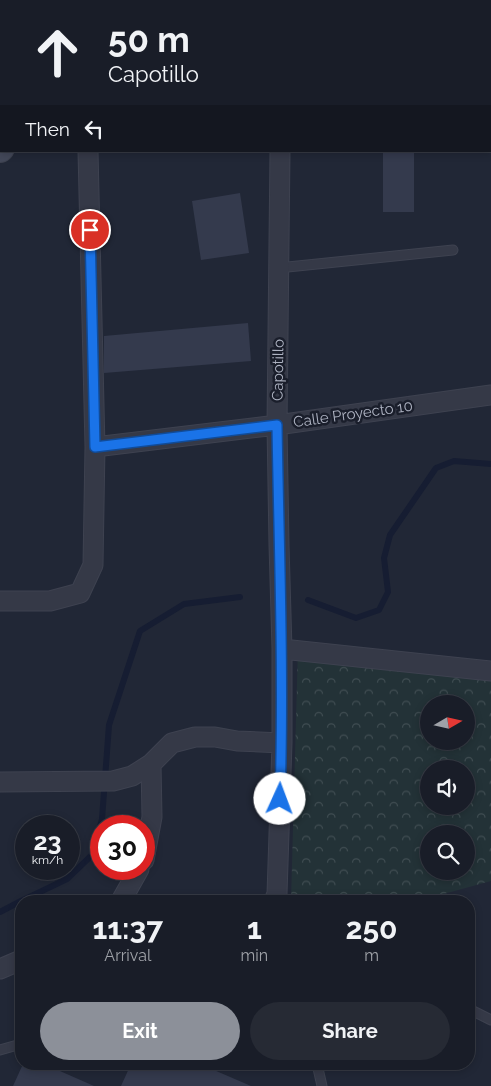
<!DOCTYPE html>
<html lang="en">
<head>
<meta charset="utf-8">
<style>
  :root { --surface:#191d28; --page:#262a34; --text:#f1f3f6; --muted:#9fa2a8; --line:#373b45; --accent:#8c9099 }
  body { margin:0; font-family:Raleway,sans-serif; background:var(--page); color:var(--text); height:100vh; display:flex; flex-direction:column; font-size:19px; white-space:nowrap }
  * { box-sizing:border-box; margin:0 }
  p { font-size:16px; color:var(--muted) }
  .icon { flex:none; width:28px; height:28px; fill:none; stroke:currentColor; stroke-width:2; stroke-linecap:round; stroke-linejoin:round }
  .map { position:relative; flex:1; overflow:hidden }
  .sheet { position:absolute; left:15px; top:895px; width:460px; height:175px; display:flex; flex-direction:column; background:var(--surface); border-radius:20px; box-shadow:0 2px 8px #0003,0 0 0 1px var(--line) }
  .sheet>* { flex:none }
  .hud { position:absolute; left:0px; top:0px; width:491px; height:152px; box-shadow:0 2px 8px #0003,0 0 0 1px var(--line); background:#191d28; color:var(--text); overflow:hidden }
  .needle { width:32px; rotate:81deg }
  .buttons { position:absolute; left:420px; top:695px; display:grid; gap:10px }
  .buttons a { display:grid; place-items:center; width:55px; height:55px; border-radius:50%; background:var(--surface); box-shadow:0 2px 8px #0003,0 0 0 1px var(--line); font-size:25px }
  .speed { position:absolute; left:15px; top:815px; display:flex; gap:10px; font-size:25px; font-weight:700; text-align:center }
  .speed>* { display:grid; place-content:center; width:65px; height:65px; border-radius:50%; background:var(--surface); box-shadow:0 2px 8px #0003,0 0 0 1px var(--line); line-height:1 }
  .speed small { font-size:12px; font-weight:400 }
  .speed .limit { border:8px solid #d22; background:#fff; color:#111 }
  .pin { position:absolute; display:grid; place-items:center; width:42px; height:42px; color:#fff; margin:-21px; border:2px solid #fff; border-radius:50%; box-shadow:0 1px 5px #0007 }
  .me { position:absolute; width:55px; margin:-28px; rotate:2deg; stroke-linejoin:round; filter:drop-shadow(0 0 4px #0008) }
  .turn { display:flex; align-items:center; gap:18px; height:105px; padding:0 25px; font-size:22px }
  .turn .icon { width:65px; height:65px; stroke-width:2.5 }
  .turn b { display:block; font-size:35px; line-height:42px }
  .then { display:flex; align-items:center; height:48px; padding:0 25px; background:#0003; gap:10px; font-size:19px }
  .eta { display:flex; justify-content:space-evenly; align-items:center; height:85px; text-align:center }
  .eta b { font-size:30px; font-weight:700; line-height:35px }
  .action { display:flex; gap:10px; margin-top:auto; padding:10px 25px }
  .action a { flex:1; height:58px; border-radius:30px; background:var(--accent); color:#fff; font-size:20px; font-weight:700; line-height:58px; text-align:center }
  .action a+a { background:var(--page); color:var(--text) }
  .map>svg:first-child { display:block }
</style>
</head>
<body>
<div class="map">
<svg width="491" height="1086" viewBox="0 0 491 1086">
  <defs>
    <pattern id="forest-crowns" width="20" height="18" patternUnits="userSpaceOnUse" patternTransform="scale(1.25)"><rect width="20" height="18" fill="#233237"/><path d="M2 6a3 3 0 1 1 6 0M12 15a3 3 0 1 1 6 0" fill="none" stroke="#404d52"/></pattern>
  </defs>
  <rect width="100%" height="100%" fill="#212736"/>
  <path fill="url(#forest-crowns)" fill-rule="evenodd" d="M 298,647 L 491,667 L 491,881 L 418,901 L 291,901 ZM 429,704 L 466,704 L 466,741 L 429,741 ZM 429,769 L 466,769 L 466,806 L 429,806 ZM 429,834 L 466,834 L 466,871 L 429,871 Z"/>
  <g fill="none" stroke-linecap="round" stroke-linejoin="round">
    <path stroke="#161d32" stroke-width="6" d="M 308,600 L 356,618 L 379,610 L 388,592 L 384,558 L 390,535 L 436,468 L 454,461 L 491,464
      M 21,901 L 67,879 L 92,855 L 102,819 L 109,725 L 140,631 L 184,604 L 240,597
      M 0,912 L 21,901"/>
  </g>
  <path fill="#343a4d" d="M 383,151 L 414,151 L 414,212 L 383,212 Z
    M 240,193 L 249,253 L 201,260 L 192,201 Z
    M 248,323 L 251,361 L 104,373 L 104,336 Z
    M 23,1064 L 44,1064 L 94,1086 L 13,1086 Z
    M 131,1064 L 200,1064 L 251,1086 L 121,1086 Z"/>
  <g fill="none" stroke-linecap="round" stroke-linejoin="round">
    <defs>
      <path id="service" d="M 278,268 L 453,250
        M 469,1009 L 491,1020
        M 0,1050 L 21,1044
        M 317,1064 L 322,1086"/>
      <path id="minor" d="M 84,0 L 84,1
        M 277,0 L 277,1
        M 95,447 L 277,425 L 491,395
        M 0,601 L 50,601 L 80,593 L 93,565 L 95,447 L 88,151
        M 282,649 L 491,671
        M 0,782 L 113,781 L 132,776 L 151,764 L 172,743 L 195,737 L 215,737 L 237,741 L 282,743
        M 144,860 L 152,817 L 151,764
        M 121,901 L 139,869
        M 274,901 L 277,894 L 282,743 L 282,649 L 279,545 L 277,425 L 280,151
        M 0,969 L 21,960"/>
      <path id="secondary" d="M 490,78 L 491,78
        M 0,149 L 1,148"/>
    </defs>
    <use href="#service" stroke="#3e4250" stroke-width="11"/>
    <use href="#minor" stroke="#3e4250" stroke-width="21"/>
    <use href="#secondary" stroke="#3e4250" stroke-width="28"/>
    <use href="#service" stroke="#353947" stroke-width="9"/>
    <use href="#minor" stroke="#353947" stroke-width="19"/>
    <use href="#secondary" stroke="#434859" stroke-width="26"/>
  </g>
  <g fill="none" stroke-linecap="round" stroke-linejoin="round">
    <defs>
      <path id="route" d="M 90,230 L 95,447 L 277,425 C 279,550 284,674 280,799"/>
    </defs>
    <use href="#route" stroke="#114b97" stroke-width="12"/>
    <use href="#route" stroke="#1a73e8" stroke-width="9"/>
  </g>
  <g text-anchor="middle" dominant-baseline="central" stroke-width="5" stroke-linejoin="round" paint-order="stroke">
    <g font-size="15" fill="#afb4c3" stroke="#1a1e2b">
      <text transform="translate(278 370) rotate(-89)">Capotillo</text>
      <text transform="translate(353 414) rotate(-8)">Calle Proyecto 10</text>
    </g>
  </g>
</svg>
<div class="buttons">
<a><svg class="needle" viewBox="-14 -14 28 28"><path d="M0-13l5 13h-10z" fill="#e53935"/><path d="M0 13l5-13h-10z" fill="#9fa2a8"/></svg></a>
<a><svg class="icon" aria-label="sound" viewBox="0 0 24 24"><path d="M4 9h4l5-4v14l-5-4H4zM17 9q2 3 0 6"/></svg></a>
<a><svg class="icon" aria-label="search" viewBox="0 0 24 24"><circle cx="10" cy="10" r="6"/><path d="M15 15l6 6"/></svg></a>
</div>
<div class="speed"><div>23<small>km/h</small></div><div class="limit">30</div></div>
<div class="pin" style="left:90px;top:230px;background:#d93025"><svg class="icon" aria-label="arrive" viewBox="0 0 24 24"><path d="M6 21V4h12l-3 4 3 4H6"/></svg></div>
<svg class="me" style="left:280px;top:799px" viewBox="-20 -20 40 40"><circle r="19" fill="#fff"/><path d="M0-13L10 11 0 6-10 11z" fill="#1a73e8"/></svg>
<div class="hud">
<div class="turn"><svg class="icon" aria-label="ahead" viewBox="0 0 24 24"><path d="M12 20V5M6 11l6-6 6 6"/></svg><div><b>50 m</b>Capotillo</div></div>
<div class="then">Then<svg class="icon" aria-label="left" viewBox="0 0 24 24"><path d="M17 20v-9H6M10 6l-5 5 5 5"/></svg></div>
</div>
<section class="sheet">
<div class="eta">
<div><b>11:37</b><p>Arrival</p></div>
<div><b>1</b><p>min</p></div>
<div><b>250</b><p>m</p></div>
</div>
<div class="action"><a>Exit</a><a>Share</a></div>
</section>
</div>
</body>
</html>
